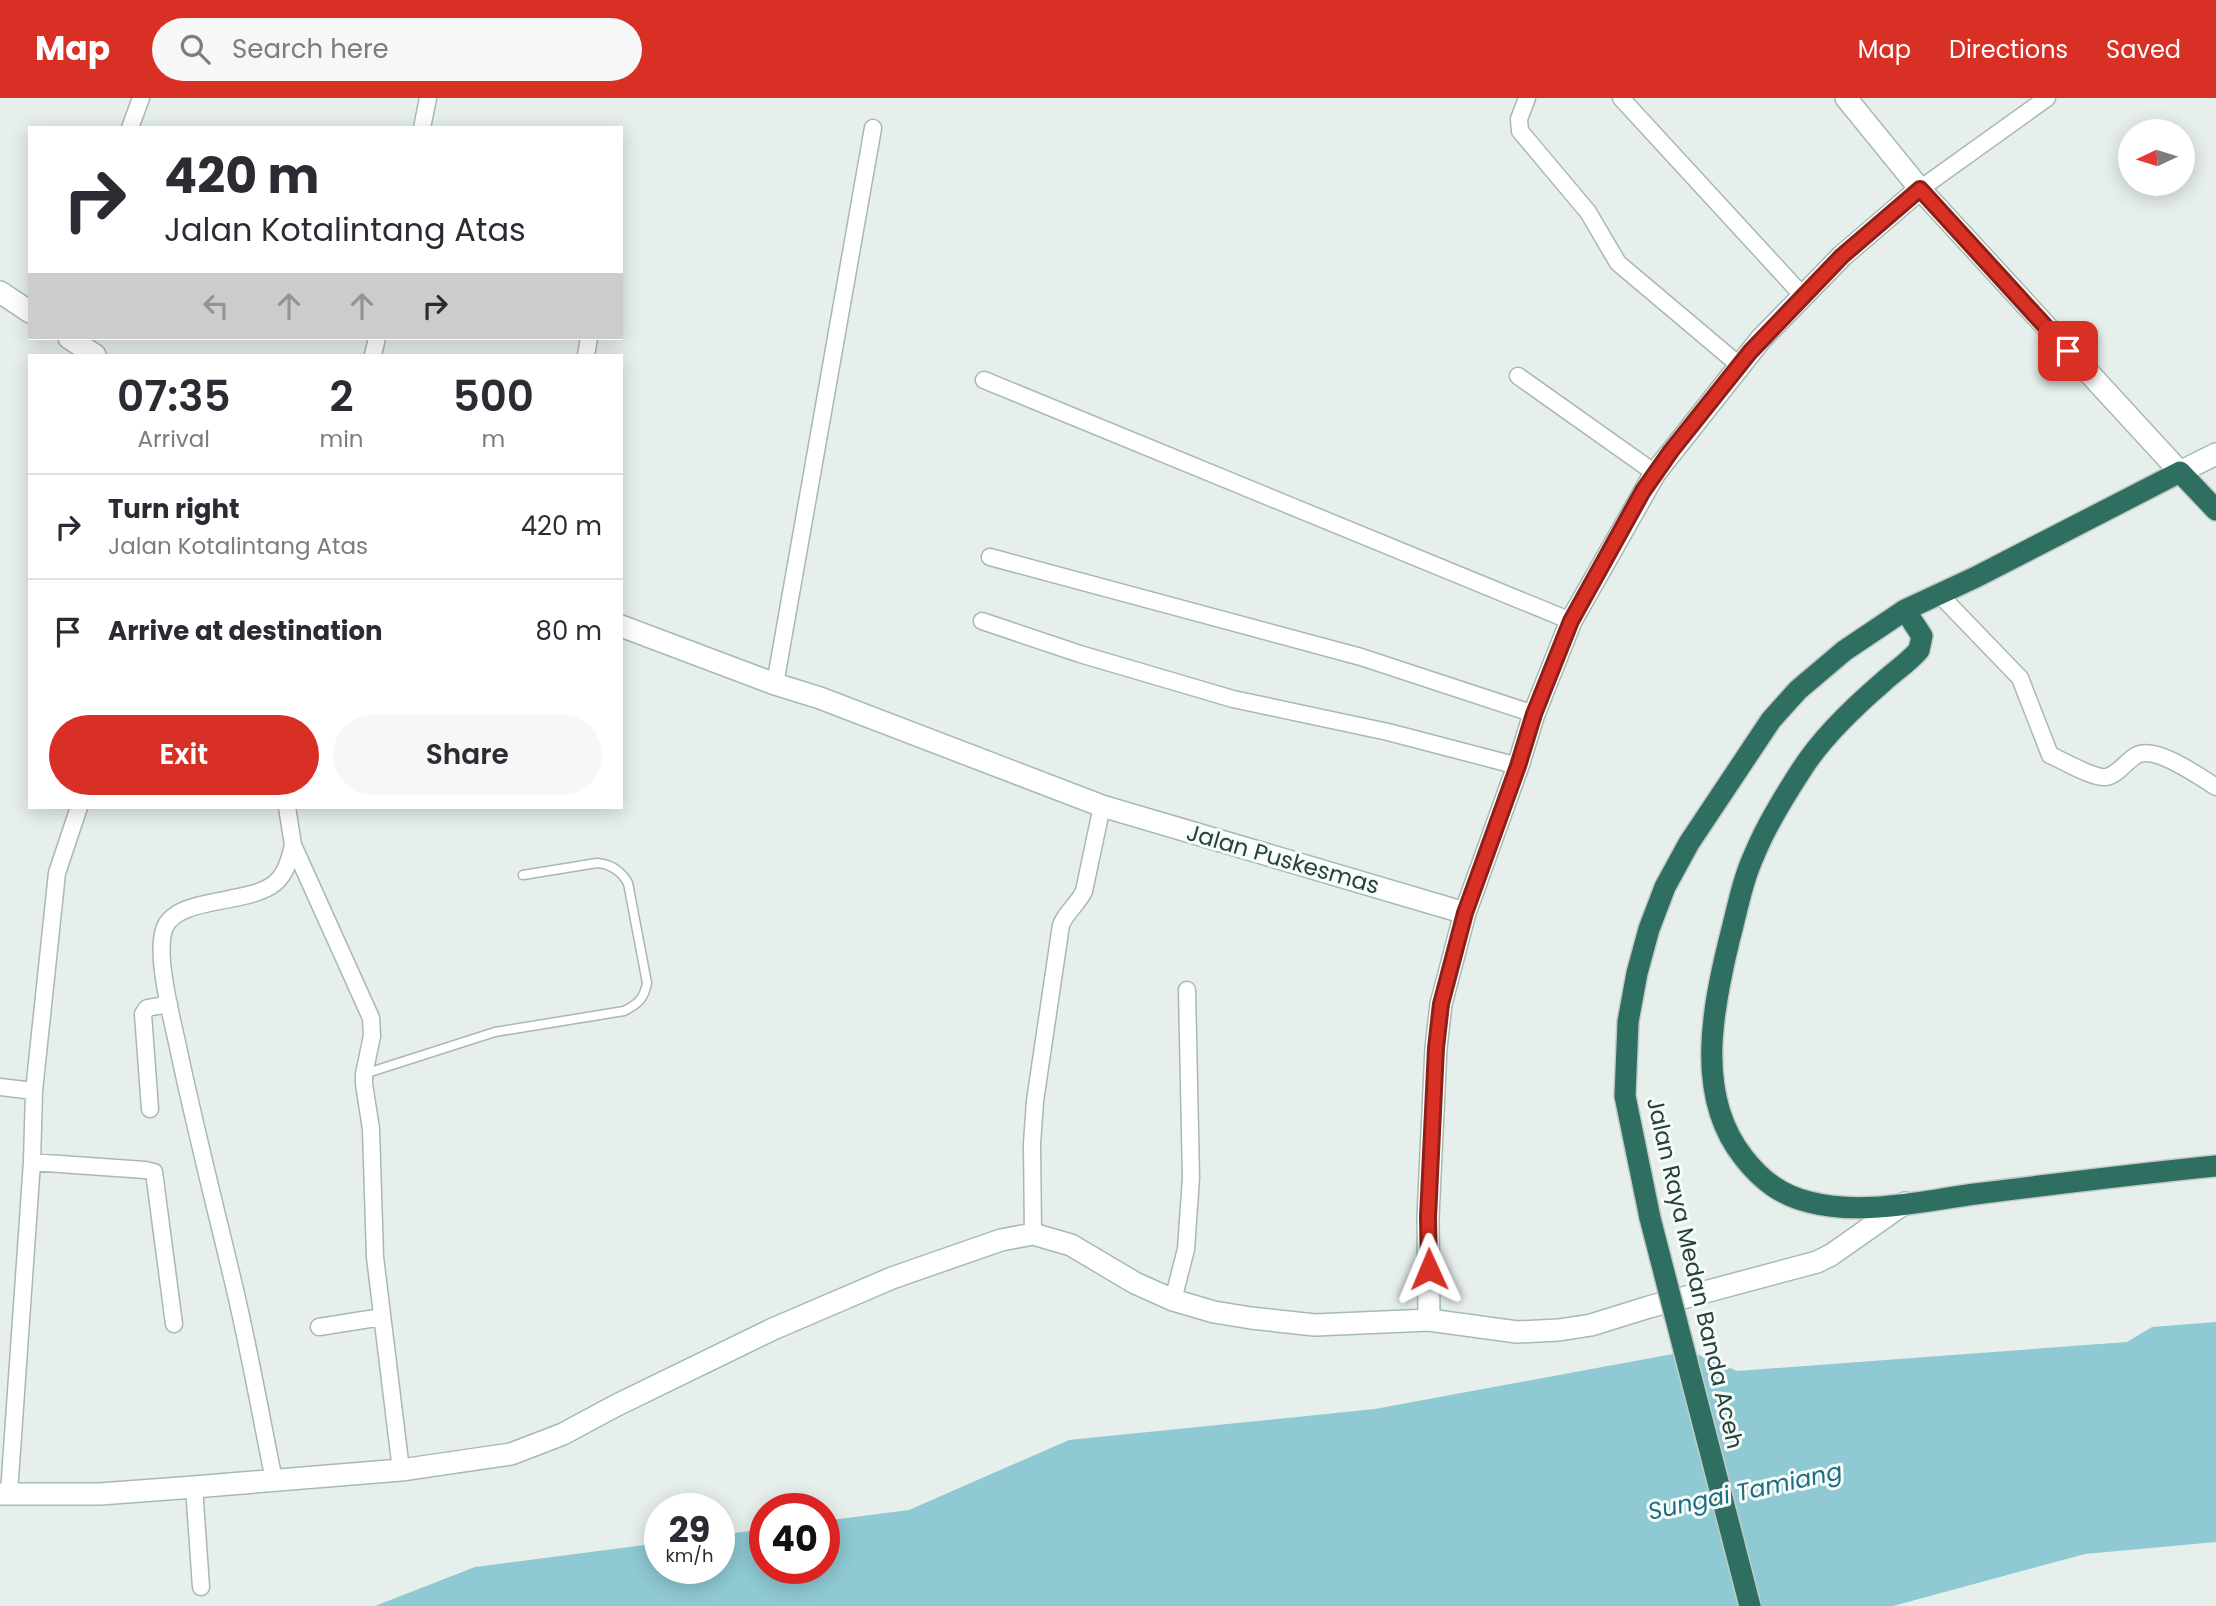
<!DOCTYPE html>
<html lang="en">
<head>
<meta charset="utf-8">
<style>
  :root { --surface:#fff; --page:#f7f7f7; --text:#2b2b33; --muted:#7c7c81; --line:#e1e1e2; --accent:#d93025 }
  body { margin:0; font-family:Poppins,sans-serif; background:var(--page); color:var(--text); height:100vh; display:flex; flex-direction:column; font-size:26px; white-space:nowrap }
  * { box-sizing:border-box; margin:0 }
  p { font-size:23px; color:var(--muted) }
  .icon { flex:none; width:38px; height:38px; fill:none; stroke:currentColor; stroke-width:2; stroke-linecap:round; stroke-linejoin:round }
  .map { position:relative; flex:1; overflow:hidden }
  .details { position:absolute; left:28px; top:256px; width:595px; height:455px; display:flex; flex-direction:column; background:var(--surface); border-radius:0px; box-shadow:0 4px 18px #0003 }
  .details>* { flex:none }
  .guide { position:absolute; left:28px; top:28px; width:595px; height:214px; border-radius:0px; box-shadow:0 4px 18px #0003; background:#fff; color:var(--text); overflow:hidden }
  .needle { width:46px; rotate:266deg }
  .buttons { position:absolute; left:2118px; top:21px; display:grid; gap:14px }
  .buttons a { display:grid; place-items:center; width:77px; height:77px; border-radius:50%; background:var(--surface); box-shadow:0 4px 18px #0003; font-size:35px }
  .speed { position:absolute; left:644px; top:1395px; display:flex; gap:14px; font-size:35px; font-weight:700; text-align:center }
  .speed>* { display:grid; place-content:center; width:91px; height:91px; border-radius:50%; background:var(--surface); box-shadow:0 4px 18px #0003; line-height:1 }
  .speed small { font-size:18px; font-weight:400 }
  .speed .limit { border:10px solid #d22; background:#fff; color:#111 }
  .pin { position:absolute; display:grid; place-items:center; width:60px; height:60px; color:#fff; margin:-30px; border-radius:14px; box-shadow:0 4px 10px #0006 }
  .me { position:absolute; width:77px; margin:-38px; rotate:359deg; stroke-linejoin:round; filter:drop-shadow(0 0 5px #0008) }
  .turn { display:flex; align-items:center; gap:24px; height:147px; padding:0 21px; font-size:32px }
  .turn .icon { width:91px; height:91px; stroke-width:2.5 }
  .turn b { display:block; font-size:49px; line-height:60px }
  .lanes { display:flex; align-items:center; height:66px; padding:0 21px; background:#0003; justify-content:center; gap:35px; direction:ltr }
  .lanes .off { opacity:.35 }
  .eta { display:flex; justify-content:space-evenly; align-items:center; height:119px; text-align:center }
  .eta b { font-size:42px; font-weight:600; line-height:49px }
  .action { display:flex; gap:14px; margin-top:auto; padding:14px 21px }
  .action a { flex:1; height:80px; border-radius:42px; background:var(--accent); color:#fff; font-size:28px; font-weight:600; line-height:80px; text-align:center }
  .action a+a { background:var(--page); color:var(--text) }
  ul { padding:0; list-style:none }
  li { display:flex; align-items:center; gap:21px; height:105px; padding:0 21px; border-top:2px solid var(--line) }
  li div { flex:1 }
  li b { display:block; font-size:26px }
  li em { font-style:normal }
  header { display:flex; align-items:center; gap:42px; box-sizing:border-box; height:98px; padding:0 35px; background:var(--accent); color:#fff }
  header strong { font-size:33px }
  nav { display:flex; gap:38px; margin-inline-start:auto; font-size:24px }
  .search { width:490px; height:63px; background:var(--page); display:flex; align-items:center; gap:18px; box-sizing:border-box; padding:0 24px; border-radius:38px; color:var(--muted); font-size:26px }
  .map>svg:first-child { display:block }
</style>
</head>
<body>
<header>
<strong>Map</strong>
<div class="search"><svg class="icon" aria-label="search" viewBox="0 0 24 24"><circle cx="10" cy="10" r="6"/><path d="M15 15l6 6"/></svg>Search here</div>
<nav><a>Map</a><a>Directions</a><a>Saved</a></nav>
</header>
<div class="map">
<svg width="2216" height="1508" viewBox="0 0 2216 1508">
  <rect width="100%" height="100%" fill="#e6efeb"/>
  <path fill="#8ec9d4" d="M 2216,1224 L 2216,1444 L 2085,1456 L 1893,1508 L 375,1508 L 475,1469 L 660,1445 L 660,1470 L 719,1470 L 719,1437 L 765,1431 L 765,1470 L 824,1470 L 824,1423 L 909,1412 L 1069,1342 L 1375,1311 L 1689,1253 L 1737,1273 L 2127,1244 L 2152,1229 Z"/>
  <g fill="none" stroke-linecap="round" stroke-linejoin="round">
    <defs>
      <path id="lane" d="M 364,976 L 495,934 L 624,913 C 638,906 644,901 647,885 L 628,785 C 621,773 611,766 597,765 L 523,777"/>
      <path id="street" d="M 1527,0 L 1519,21 L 1520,33 L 1588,114 L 1618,165 L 1739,267
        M 1621,0 L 1803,198
        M 130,30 L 141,0
        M 422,30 L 428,0
        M 1920,91 L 2047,0
        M 373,257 L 377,240
        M 586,257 L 589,240
        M 1518,278 L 1655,375
        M 984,282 L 1571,523
        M 990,459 L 1361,559 L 1534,616
        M 1939,496 L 2020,580 L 2050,657 C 2062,662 2094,681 2106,679 C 2118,677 2126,663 2137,657 C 2156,647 2200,679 2216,689
        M 982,523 L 1080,556 L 1233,601 L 1388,634 L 1518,668
        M 775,586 L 873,30
        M 287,709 L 293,747 L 371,920 L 372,938 L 364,976 L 364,986 L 371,1031 L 375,1159 L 401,1372
        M 0,989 L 34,993
        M 150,1011 L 143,916 L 147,910 L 169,906
        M 32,1064 L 145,1072 L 154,1074 L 174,1226
        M 1033,1136 L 1032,1046 L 1035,1003 L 1061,827 C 1066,814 1078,806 1084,793 L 1102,708
        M 1173,1202 L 1186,1151 L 1191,1080 L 1187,892
        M 319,1229 L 382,1219
        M 274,1382 C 260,1314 248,1244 231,1175 C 213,1100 194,1025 178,949 C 172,920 154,855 165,829 C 179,798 249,807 275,785 C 286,776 290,760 293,747
        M 194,1389 L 201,1489
        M 9,1395 L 32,1064 L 34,993 L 57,775 L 79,709"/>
      <path id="secondary" d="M 1846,0 L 1920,91 L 2180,374 L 2216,356
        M 0,194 L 30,214
        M 69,240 L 95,257
        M 621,528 L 775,586 L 820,600 L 1102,708 L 1465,815
        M 1429,1222 L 1428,1119 L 1436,950 L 1441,906 L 1465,815 L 1518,668 L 1534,616 L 1571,523 L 1655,375 L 1761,241 L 1842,158 L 1920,91
        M 0,1396 L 100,1396 L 194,1389 L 401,1372 L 511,1356 L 563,1336 L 615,1308 L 773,1231 L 892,1180 L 1001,1142 L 1033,1136 L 1071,1147 L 1135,1185 L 1173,1202 L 1214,1214 L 1251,1220 L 1315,1227 L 1429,1222 L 1517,1234 L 1559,1232 L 1591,1227 L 1649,1209 L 1817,1164 L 1831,1157 L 1905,1105"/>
      <path id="highway" d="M 1905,512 L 1922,538 L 1919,552 C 1909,564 1895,573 1883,584 C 1854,609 1823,638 1802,671 C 1785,697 1767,726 1755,755 C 1742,783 1737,813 1729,843 C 1712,913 1695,999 1744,1060 C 1762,1083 1781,1097 1809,1104 C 1862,1118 1922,1103 1975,1096 C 2055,1086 2135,1076 2216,1068
        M 1650,1120 L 1625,998 L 1628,924 L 1637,875 L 1649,831 L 1665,789 L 1689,745 L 1771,622 L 1798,592 L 1844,553 L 1905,512 L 1976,479 L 2180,374 L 2216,412"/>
    </defs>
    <use href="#lane" stroke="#a8b8b2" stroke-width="11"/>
    <use href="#street" stroke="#a8b8b2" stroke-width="19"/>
    <use href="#secondary" stroke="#a4bbb3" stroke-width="24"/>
    <use href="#highway" stroke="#c2cac8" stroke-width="24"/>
    <use href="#lane" stroke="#fff" stroke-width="8"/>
    <use href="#street" stroke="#fff" stroke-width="16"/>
    <use href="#secondary" stroke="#fff" stroke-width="21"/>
    <use href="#highway" stroke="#2f6f62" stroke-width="21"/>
    <defs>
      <path id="highway-bridge" d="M 1650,1120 L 1750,1508"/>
    </defs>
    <use href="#highway-bridge" stroke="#c2cac8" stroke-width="24" stroke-linecap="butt"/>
    <use href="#highway-bridge" stroke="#2f6f62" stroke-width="21"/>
  </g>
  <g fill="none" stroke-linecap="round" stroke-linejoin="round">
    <defs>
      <path id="route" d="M 1429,1171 L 1428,1119 L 1436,950 L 1441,906 L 1465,815 L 1518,668 L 1534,616 L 1571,523 L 1643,393 L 1671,353 L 1750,254 L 1842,158 L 1920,91 L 2068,253"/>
    </defs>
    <use href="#route" stroke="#8d1f18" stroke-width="18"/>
    <use href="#route" stroke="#d93025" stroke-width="12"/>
  </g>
  <g text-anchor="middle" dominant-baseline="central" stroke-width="6" stroke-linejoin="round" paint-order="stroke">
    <g font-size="23" fill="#24423a" stroke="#f7fbf9">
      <text transform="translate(1283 761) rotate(16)">Jalan Puskesmas</text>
      <text transform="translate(1695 1175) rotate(77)">Jalan Raya Medan Banda Aceh</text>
    </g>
    <g font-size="24" font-style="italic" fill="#1c6f80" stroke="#f7fbf9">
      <text transform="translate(1745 1393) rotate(-12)">Sungai Tamiang</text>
    </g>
  </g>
</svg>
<div class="buttons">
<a><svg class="needle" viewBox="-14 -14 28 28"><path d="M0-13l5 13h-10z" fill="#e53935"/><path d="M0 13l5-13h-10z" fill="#7c7c81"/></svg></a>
</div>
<div class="speed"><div>29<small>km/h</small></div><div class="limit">40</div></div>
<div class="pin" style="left:2068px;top:253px;background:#d93025"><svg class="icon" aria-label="arrive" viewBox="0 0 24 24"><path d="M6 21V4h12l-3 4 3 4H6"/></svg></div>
<svg class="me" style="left:1429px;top:1171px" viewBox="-20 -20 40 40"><path d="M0-17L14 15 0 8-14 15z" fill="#d93025" stroke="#fff" stroke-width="4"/></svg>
<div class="guide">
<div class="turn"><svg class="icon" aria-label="right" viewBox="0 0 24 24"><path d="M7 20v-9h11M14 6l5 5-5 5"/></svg><div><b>420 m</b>Jalan Kotalintang Atas</div></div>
<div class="lanes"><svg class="icon off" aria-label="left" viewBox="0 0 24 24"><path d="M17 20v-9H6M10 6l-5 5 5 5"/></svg><svg class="icon off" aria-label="ahead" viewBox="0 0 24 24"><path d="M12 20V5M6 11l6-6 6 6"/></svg><svg class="icon off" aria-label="ahead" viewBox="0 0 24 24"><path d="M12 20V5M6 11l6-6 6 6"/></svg><svg class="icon" aria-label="right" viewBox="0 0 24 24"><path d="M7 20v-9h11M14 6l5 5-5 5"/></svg></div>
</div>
<section class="details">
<div class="eta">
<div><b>07:35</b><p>Arrival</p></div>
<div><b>2</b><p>min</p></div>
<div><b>500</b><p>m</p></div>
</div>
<ul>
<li><svg class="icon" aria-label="right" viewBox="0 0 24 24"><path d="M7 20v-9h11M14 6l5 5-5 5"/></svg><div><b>Turn right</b><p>Jalan Kotalintang Atas</p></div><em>420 m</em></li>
<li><svg class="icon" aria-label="arrive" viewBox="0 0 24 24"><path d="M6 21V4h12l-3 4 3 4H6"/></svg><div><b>Arrive at destination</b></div><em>80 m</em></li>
</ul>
<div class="action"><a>Exit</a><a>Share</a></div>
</section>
</div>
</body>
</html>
